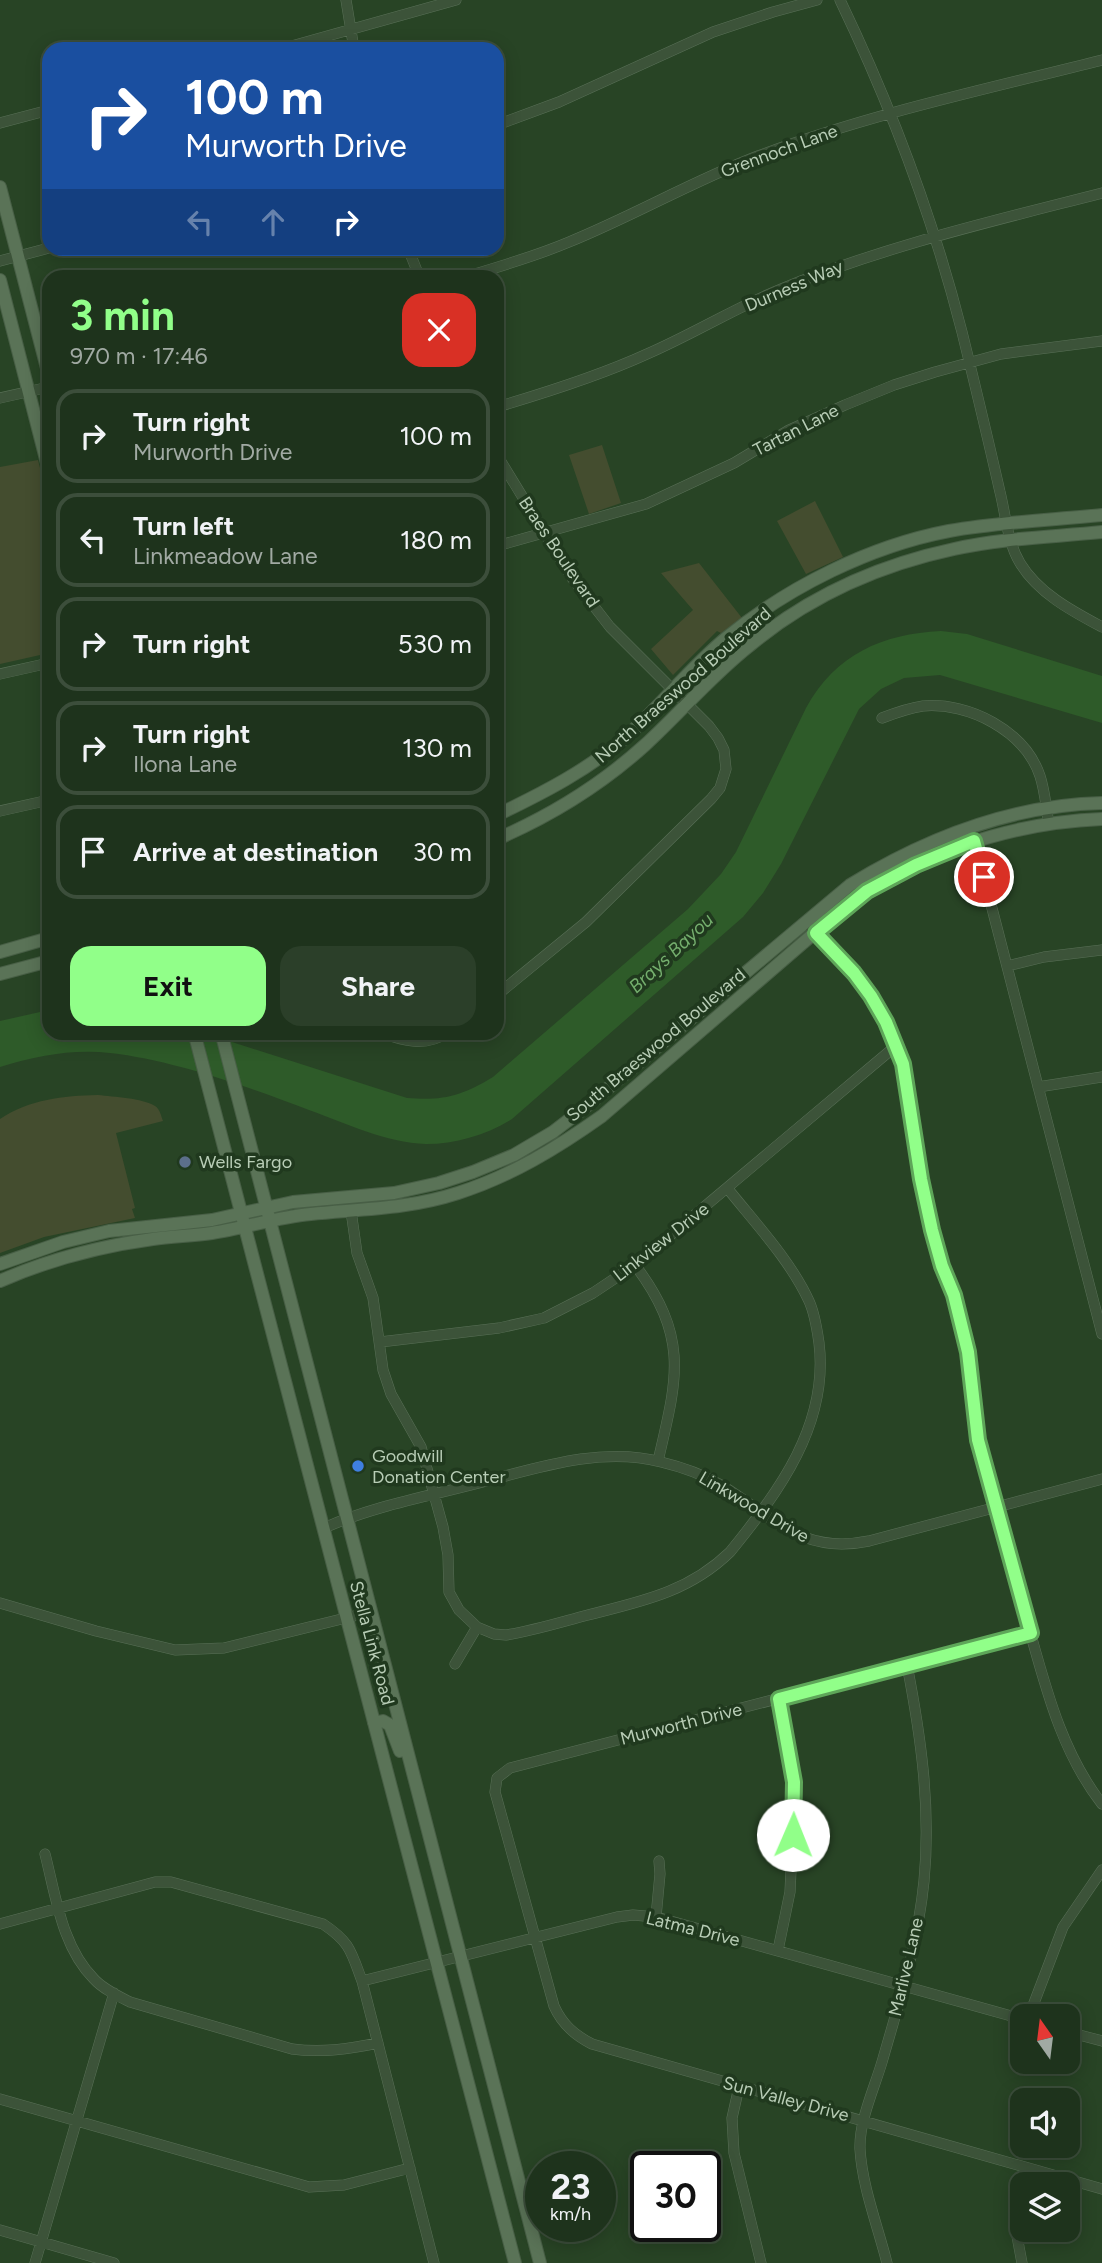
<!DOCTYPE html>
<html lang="en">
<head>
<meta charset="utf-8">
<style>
  :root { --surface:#1e331c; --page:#2b3f29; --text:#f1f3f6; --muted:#a1aaa3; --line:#3c4e3b; --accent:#91ff89 }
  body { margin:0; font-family:Figtree,sans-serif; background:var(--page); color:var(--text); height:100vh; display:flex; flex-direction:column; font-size:26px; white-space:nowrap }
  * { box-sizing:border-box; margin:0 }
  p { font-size:23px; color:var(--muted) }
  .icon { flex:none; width:38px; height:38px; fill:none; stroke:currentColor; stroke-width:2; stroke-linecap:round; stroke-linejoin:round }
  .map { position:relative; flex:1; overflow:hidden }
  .side { position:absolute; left:42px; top:270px; width:462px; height:770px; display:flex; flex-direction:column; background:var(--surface); border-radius:21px; box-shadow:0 4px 18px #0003,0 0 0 2px var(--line) }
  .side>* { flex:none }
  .guide { position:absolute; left:42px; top:42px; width:462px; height:214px; border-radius:21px; box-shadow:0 4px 18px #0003,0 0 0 2px var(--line); background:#1a4fa0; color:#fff; overflow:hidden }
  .needle { width:46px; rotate:346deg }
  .tools { position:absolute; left:1010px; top:2004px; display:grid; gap:14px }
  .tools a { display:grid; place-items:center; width:70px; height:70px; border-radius:14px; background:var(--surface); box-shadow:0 4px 18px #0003,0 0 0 2px var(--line); font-size:35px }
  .speed { position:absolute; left:525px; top:2151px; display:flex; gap:14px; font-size:35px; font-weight:700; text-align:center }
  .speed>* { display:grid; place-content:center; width:91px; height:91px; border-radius:50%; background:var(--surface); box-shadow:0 4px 18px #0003,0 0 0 2px var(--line); line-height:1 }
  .speed small { font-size:18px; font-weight:400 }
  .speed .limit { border:4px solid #111; border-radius:10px; background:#fff; color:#111 }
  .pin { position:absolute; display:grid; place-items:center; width:60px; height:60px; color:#fff; margin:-30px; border:4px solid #fff; border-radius:50%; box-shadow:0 2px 7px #0007 }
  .me { position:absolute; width:77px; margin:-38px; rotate:1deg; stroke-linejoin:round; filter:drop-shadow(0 0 5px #0008) }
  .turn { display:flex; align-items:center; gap:24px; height:147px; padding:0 28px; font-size:32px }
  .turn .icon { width:91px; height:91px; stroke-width:2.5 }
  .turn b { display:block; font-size:49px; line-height:60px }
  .lanes { display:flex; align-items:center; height:66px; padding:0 28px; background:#0003; justify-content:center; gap:35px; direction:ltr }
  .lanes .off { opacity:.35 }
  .round { display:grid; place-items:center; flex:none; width:74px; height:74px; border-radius:21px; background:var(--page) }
  .head { display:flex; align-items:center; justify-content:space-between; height:119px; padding:0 28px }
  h1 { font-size:42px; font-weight:700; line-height:52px; color:var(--accent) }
  .cta { display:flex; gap:14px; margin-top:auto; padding:14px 28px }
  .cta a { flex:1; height:80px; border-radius:21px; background:var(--accent); color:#111; font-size:28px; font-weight:700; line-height:80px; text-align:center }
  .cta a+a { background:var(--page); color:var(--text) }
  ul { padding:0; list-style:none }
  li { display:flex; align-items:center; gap:21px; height:94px; margin:0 14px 10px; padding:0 14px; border:4px solid var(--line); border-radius:21px }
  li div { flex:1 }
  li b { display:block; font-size:26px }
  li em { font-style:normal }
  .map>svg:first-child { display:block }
</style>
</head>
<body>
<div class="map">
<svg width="1102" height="2263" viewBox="0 0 1102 2263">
  <rect width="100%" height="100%" fill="#284425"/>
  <path fill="#444d2f" d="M 602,445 L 621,503 L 589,514 L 569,455 Z
    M 38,460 L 49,504 L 49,653 L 0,664 L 0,467 Z
    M 815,501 L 843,557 L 806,574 L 777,521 Z
    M 699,563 L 742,618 L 721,633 L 717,631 L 673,675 L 651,649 L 693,610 L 661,573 Z
    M 98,1095 C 114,1097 142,1098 155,1106 C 160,1109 161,1116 163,1121 L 116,1133 L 135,1208 L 132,1209 L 135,1218 L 44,1237 L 0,1253 L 0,1119 C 30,1099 63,1096 98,1095 Z"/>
  <path fill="#2e5b29" d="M 941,631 L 967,634 L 1102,676 L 1102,723 L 940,675 L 904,678 L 881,689 L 859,709 L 781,864 L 763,893 L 743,917 L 512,1119 C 486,1135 456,1144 426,1144 C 386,1143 346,1123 309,1110 C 249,1087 173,1060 110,1053 C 72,1049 36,1056 0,1067 L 0,1021 L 49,1010 L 49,1032 L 204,1033 L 407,1098 C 443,1101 462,1096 493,1077 L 688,909 L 721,874 L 736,852 L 806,708 C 836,654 882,634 941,631 Z"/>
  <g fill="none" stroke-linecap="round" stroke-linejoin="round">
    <defs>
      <path id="minor" d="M 346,0 L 354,49
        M 840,0 C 891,106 933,218 962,332 C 975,385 988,439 1000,492 C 1006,516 1007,541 1020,563 C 1038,593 1072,611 1102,627
        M 281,49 L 456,0
        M 0,123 L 49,110
        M 497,125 L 559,102 L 713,32 L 773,12 L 817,0
        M 408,248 L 419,276
        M 0,261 L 49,248
        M 468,276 C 502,266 536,256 569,242 C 633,216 693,181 758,156 C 869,114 987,89 1102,60
        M 0,398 L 49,387
        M 497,407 C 548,392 599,376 647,354 C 693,334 735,308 781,289 C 885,246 993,221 1102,193
        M 497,455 L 572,578 L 610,627 L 709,726 L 718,738 L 724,750 L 726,769 L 720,788 L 711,799 L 586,922 L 497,995
        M 497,546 L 646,504 L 734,463 L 789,430 L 845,405 L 894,385 L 935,372 L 1001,354 L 1102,341
        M 0,674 L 49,663
        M 882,718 C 895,713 909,708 923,706 C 969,702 1025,731 1040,776 C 1045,791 1046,808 1049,824
        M 0,811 L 49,800
        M 971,827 L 1102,1334
        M 806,922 C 841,959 876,995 896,1044 C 916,1089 916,1155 927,1204 C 937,1253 956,1298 967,1346 C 974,1377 972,1410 979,1441 C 991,1499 1009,1557 1025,1614 C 1044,1680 1059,1749 1102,1804
        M 1007,966 L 1044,957 L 1102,950
        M 380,1032 C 404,1042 426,1047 449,1032
        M 1038,1087 L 1102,1077
        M 351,1211 L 357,1253 L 373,1298 L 383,1370 L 391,1394 L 421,1447 L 443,1527 L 448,1555 L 449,1592 L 459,1610 L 477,1627 L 494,1634 L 506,1635 C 532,1631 558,1623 584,1616 C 639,1602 688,1593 730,1552 C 779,1492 829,1424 819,1343 C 817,1329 815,1314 809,1301 C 790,1260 756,1224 728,1189
        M 635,1265 C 690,1338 677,1379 658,1461
        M 380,1342 L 499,1328 L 544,1318 L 593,1293 L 635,1265 L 897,1045
        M 324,1528 C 369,1508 419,1498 467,1486 C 529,1471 597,1445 661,1462 C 682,1467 702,1474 721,1485 C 774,1517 801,1555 869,1541 L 1102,1479
        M 0,1603 L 96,1631 L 175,1650 L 224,1648 L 370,1612
        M 1031,1633 L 510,1768 L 497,1778 L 495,1792 L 554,2006 C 562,2024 574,2035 592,2044 L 1102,2189
        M 455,1664 L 477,1627
        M 45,1854 C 56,1897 62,1947 94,1979 C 103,1989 118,1996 130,2002 L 292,2049 C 322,2053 349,2049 378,2043
        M 656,1917 L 660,1874 L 659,1861
        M 0,1924 L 155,1882 L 171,1882 L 323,1924 C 350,1942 351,1951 362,1981 L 434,2263
        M 778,1950 L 790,1892 L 795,1782 L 779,1699
        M 362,1981 L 617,1917 L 633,1915 L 656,1917 L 1022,2019
        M 1029,2016 L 1063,1927 L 1102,1870
        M 1068,2032 L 1102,2041
        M 739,2087 L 732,2118 L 734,2153 L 761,2263
        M 0,2099 L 309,2187 L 344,2185 L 410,2168
        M 0,2230 L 114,2263
        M 35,2263 L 114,1993
        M 887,2263 C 878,2227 862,2186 860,2149 C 859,2121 874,2089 882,2062 C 899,2003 918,1943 924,1881 C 931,1808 921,1737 907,1665
        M 1022,2263 L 1014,2220 L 1018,2189 L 1025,2167"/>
      <path id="major" d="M 0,187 L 49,376
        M 0,280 L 49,471
        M 497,815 C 543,793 590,769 628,735 C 662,704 691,667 726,638 C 788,587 870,546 949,531 C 1000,522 1051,520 1102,515
        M 497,839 C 550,816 602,784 645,745 C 680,713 711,676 749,646 C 808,597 879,565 954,549 C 1002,538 1053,537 1102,532
        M 0,952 L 49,938
        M 0,974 L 49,961
        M 194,1032 L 515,2263
        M 221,1032 L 540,2263
        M 0,1264 L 63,1242 L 109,1231 L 212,1220 L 293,1202 L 394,1193 L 439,1183 L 473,1172 L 514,1155 L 553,1132 L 588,1105 L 850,885 C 927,838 1011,805 1102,803
        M 0,1281 C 48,1260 101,1246 153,1239 C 173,1236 192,1236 212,1233 C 245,1228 277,1217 311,1214 C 361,1209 409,1209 458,1193 C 511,1176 557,1148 602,1116 L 833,917 C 909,856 1005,823 1102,819
        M 374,1723 L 383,1721 L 390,1725 L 400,1751"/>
    </defs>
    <use href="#minor" stroke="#597057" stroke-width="11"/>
    <use href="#major" stroke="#485f46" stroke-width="14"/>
    <use href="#minor" stroke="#3c5339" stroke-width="10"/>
    <use href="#major" stroke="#5a7357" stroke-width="12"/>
  </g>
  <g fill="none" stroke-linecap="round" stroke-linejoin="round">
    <defs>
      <path id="route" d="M 793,1835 L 794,1782 L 779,1699 L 1031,1633 L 978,1440 L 968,1352 L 954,1295 L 942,1266 L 932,1230 L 921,1179 L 903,1064 L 886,1022 L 871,996 L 854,973 L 816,933 L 867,891 L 916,865 L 974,841 L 984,877"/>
    </defs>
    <use href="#route" stroke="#5ea659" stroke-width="18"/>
    <use href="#route" stroke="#91ff89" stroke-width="12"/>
  </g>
  <circle fill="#5c6f8a" stroke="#20391e" stroke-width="2.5" cx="185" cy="1162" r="7"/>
  <circle fill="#3f7fe0" stroke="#20391e" stroke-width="2.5" cx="358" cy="1466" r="7"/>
  <g text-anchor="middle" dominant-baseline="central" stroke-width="7" stroke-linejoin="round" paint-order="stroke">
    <g font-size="18" fill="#b8cdb6" stroke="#20391e">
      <text transform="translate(779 151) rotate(-20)">Grennoch Lane</text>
      <text transform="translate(794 286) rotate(-23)">Durness Way</text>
      <text transform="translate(796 430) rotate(-27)">Tartan Lane</text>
      <text transform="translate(559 552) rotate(56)">Braes Boulevard</text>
      <text transform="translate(683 685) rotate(-41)">North Braeswood Boulevard</text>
      <text transform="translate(656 1045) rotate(-40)">South Braeswood Boulevard</text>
      <text transform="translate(661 1242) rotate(-38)">Linkview Drive</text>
      <text transform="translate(754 1507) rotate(30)">Linkwood Drive</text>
      <text transform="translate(372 1643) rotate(75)">Stella Link Road</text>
      <text transform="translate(681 1724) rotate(-14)">Murworth Drive</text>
      <text transform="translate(693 1929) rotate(14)">Latma Drive</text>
      <text transform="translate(906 1967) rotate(-77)">Marlive Lane</text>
      <text transform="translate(786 2099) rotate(15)">Sun Valley Drive</text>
    </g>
    <g font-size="18" fill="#b8cdb6" stroke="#20391e" text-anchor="start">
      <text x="199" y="1162">Wells Fargo</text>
      <text x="372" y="1456">Goodwill<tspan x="372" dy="21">Donation Center</tspan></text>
    </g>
    <g font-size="19" font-style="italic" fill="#74ae6d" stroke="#20391e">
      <text transform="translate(671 953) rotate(-43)">Brays Bayou</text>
    </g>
  </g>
</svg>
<div class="tools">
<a><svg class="needle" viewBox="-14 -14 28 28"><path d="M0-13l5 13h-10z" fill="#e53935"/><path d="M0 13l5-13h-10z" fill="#a1aaa3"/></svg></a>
<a><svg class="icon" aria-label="sound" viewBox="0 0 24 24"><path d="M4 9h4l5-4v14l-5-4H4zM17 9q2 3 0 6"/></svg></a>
<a><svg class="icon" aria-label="layers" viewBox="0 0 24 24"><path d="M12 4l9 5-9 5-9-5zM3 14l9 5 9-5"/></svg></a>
</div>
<div class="speed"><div>23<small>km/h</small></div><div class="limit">30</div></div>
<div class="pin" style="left:984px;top:877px;background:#d93025"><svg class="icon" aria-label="arrive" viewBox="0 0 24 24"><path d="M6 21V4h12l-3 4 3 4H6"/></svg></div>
<svg class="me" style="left:793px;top:1835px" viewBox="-20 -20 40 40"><circle r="19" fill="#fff"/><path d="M0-13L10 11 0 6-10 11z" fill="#91ff89"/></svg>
<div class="guide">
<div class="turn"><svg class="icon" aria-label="right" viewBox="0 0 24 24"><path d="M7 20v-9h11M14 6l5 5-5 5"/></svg><div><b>100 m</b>Murworth Drive</div></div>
<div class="lanes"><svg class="icon off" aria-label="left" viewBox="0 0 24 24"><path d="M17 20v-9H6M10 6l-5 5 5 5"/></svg><svg class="icon off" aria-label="ahead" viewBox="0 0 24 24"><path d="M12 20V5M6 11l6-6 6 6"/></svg><svg class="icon" aria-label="right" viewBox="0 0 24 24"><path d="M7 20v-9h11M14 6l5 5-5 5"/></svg></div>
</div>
<section class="side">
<div class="head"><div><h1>3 min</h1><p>970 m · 17:46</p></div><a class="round" style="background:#d93025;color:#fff"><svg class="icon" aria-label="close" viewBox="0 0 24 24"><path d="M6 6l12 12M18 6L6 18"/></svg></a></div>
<ul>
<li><svg class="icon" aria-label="right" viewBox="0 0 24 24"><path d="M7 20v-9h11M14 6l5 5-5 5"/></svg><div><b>Turn right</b><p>Murworth Drive</p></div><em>100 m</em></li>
<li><svg class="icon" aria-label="left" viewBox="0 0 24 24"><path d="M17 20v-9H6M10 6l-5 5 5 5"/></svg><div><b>Turn left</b><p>Linkmeadow Lane</p></div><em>180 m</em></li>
<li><svg class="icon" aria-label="right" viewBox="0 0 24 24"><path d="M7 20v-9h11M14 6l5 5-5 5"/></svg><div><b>Turn right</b></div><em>530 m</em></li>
<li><svg class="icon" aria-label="right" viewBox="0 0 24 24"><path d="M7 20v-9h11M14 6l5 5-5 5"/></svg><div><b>Turn right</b><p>Ilona Lane</p></div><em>130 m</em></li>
<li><svg class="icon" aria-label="arrive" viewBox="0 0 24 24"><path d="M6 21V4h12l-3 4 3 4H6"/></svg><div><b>Arrive at destination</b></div><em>30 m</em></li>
</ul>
<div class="cta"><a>Exit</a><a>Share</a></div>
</section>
</div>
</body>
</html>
